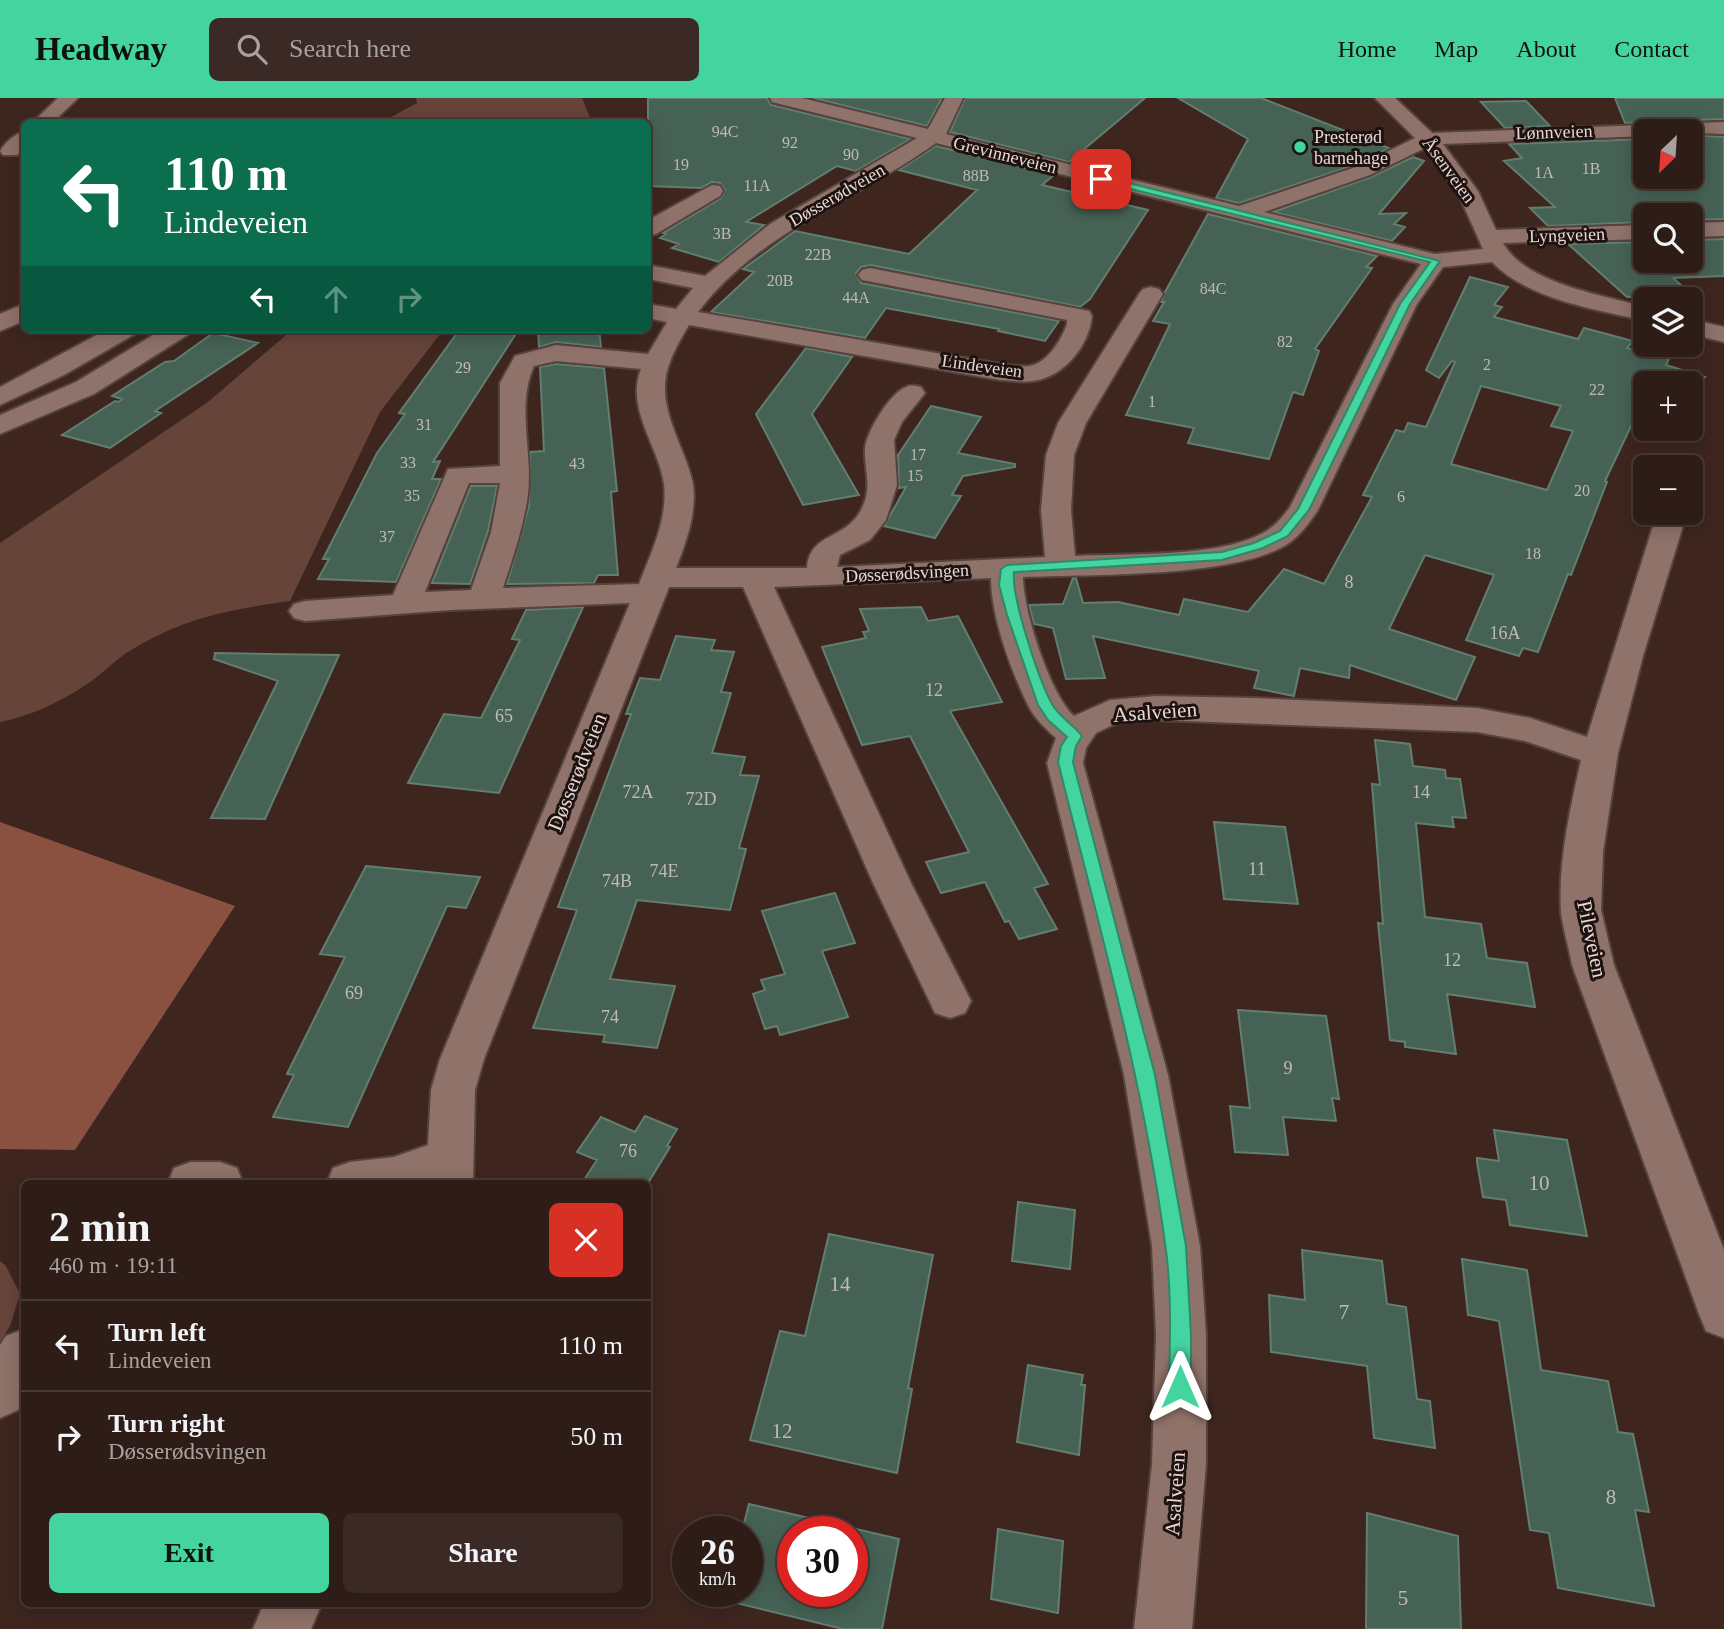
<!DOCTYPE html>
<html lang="en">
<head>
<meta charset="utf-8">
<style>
  :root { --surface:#2e1c17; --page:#3a2924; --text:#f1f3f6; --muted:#a7a1a1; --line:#493a36; --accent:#43d4a0 }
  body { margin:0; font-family:Georgia,serif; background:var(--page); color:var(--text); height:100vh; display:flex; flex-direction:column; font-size:26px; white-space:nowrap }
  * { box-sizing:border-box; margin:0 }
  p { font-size:23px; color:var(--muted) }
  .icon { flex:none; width:38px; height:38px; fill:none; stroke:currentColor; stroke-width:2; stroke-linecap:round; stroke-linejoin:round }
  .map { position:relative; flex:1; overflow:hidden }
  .side { position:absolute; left:21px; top:1082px; width:630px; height:427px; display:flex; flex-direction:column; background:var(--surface); border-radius:10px; box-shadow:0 4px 18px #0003,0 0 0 2px var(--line) }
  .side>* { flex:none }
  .top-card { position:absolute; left:21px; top:21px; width:630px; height:214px; border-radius:10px; box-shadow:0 4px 18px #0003,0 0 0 2px var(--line); background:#0b6e4f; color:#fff; overflow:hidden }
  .needle { width:46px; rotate:205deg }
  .tools { position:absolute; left:1633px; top:21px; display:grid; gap:14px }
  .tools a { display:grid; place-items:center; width:70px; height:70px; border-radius:10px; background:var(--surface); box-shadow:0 4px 18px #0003,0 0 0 2px var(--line); font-size:35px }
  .speed { position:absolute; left:672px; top:1418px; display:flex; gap:14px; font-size:35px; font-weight:700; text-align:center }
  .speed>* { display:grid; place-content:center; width:91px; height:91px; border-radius:50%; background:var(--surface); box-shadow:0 4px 18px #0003,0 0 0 2px var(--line); line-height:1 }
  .speed small { font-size:18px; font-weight:400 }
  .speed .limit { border:10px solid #d22; background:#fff; color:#111 }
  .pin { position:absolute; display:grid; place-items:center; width:60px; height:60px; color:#fff; margin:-30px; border-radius:14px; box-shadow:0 4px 10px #0006 }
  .me { position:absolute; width:77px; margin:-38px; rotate:0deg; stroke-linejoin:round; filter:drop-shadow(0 0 5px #0008) }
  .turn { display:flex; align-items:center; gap:24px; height:147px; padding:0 28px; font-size:32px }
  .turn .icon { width:91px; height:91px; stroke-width:2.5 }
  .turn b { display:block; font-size:49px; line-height:60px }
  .lanes { display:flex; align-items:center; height:66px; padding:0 28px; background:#0003; justify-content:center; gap:35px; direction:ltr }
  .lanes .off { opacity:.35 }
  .round { display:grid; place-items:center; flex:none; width:74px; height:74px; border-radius:10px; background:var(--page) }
  .summary { display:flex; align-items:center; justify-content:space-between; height:119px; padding:0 28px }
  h1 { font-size:42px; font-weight:700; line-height:52px }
  .primary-button { display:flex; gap:14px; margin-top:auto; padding:14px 28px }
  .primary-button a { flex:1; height:80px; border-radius:10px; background:var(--accent); color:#111; font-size:28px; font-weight:700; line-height:80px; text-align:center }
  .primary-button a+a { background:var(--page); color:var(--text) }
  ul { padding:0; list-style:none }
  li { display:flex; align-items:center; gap:21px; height:91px; padding:0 28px; border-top:2px solid var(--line) }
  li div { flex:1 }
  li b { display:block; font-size:26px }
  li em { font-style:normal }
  header { display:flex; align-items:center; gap:42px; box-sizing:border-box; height:98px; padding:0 35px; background:var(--accent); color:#111 }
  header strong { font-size:33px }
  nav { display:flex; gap:38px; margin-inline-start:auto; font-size:24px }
  .search { width:490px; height:63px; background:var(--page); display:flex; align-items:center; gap:18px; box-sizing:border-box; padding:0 24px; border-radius:10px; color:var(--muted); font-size:26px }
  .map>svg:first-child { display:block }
</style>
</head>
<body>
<header>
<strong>Headway</strong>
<div class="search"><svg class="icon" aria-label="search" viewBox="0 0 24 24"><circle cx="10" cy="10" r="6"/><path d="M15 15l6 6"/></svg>Search here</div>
<nav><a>Home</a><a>Map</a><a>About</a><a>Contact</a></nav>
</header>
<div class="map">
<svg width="1724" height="1531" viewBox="0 0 1724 1531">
  <rect width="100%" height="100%" fill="#3e261f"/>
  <path fill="#674439" d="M 416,0 L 582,0 L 592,24 L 382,24 L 417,5 Z
    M 293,231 L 444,231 L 380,314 L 290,503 C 228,512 186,519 131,552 C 114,562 101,578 84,588 C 58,605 30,618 0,624 L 0,445 L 208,304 Z
    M 0,1163 L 6,1168 L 20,1196 L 10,1228 L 0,1245 Z"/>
  <path fill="#8a5140" d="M 0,724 L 235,808 L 75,1052 L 0,1051 Z"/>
  <path fill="#466255" stroke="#617e71" stroke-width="2" fill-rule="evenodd" d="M 648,0 L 767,0 L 771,7 L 910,41 L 856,73 L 837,68 L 746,124 L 764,127 L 719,164 L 672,150 L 679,146 L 660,140 L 666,136 L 663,135 L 721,100 L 725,92 L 720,85 L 712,84 L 701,90 L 648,88 Z
    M 813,0 L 942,0 L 927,28 Z
    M 965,0 L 1145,0 L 1069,64 L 950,34 Z
    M 1178,0 L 1261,0 L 1389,50 L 1355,67 L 1239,105 L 1216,100 L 1248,41 Z
    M 1615,0 L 1724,0 L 1724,21 L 1625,25 Z
    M 1526,3 L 1550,28 L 1505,30 L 1481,4 Z
    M 1690,37 L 1724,39 L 1724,121 L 1690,122 L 1690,117 L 1645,117 L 1645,124 L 1548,128 L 1530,110 L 1555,109 L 1504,63 L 1522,60 L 1509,46 L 1645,41 L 1645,79 L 1690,79 Z
    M 936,48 L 1054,77 L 1042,87 L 1148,112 L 1090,201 L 1080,209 L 871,167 L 861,169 L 856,175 L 861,185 L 1059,223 L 1045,243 L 998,233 L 999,231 L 886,210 L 865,240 L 711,214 L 754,174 L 743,171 L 795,133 L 909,156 L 977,92 L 899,72 Z
    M 1413,59 L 1424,63 L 1379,116 L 1406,115 L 1394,126 L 1405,129 L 1392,143 L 1273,114 L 1371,79 Z
    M 1208,116 L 1377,158 L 1366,169 L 1372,170 L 1315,251 L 1319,253 L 1303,297 L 1293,294 L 1269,361 L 1188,345 L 1194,330 L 1126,317 L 1170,226 L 1153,223 L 1164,204 L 1161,204 L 1165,194 Z
    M 1724,141 L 1724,178 L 1673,180 L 1691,196 L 1627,199 L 1568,146 L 1645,144 L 1645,163 L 1690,163 L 1690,142 Z
    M 1470,179 L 1508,189 L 1494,207 L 1502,209 L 1494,219 L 1578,241 L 1584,230 L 1633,243 L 1627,250 L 1669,261 L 1666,267 L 1705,279 L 1690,297 L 1690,285 L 1645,285 L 1645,329 L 1632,326 L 1605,383 L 1607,384 L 1571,477 L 1568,476 L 1538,554 L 1523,550 L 1519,558 L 1466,542 L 1494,477 L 1425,457 L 1389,531 L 1475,559 L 1456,602 L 1350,567 L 1349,580 L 1300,570 L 1294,598 L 1254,590 L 1259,573 L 1093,538 L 1105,580 L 1066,581 L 1053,530 L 1034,526 L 1029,507 L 1063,506 L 1073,480 L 1076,480 L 1083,505 L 1118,504 L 1179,517 L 1184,501 L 1248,514 L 1284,471 L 1324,486 L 1372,399 L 1363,397 L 1396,332 L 1404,334 L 1408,325 L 1426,329 L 1455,264 L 1452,263 L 1439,280 L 1426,272 ZM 1481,288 L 1561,308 L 1551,328 L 1573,333 L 1547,392 L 1451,366 Z
    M 460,231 L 519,231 L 433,364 L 440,363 L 432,381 L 441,381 L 396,484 L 318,481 L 329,461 L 323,461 L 377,355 L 405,316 L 399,315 Z
    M 538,231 L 599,231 L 601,249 L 556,244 L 539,249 Z
    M 213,235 L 258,245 L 155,313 L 161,315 L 110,350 L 62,337 L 115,303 L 119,304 L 122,301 L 112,298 L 165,264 L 174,263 Z
    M 806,250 L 852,259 L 812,316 L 859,397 L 803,407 L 756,316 Z
    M 556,266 L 604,270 L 617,393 L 611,394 L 618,477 L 598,477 L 594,485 L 507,486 L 529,408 L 530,354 L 544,353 L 540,269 Z
    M 931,308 L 981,319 L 958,355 L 1015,366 L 1015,369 L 963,378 L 952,397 L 961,398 L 935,440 L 884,428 L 906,389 L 899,390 L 898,357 Z
    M 471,388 L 497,388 L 488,433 L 470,486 L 432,485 Z
    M 583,509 L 499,695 L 408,685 L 444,616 L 481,620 L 520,542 L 512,541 L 526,512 Z
    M 921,509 L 928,523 L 958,518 L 1002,604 L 950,613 L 1048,786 L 1034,790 L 1057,831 L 1019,841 L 1009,823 L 1005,824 L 985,784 L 941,795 L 926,764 L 969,754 L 910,638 L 862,647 L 822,549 L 866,540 L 863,534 L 869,533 L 860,511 Z
    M 676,538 L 715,542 L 711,552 L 734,554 L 721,594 L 731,595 L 712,655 L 745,659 L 740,677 L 759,678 L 739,750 L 746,751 L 730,812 L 637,802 L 610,881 L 675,888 L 657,950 L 603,944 L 605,937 L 533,930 L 577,812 L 558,809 L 631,616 L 626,616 L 640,580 L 660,582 Z
    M 215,555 L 339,557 L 265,721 L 211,720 L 278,583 L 214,561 Z
    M 1375,642 L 1410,646 L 1413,668 L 1445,672 L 1446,680 L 1460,681 L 1466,720 L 1452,719 L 1454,729 L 1416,725 L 1425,819 L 1481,826 L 1487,860 L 1527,865 L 1535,909 L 1447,896 L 1456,956 L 1405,949 L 1405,944 L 1390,942 L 1378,825 L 1383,826 L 1372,686 L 1380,687 Z
    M 1214,724 L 1285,729 L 1298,806 L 1224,801 Z
    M 366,768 L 480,779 L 466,810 L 447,808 L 348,1029 L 273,1019 L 294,977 L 287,976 L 345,859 L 320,856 Z
    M 835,795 L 855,845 L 822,853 L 848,919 L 780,937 L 777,928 L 765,931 L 753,896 L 765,892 L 761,882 L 785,876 L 762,813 Z
    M 1238,912 L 1326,918 L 1339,1001 L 1332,1000 L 1336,1023 L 1283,1019 L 1288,1057 L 1235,1054 L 1230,1008 L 1250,1010 Z
    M 645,1018 L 677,1031 L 667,1048 L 670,1049 L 648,1085 L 582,1085 L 597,1062 L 577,1054 L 601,1019 L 635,1034 Z
    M 1494,1032 L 1567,1042 L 1587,1138 L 1510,1127 L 1506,1102 L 1483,1099 L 1477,1064 L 1477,1060 L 1499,1063 Z
    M 1018,1104 L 1075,1112 L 1070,1171 L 1012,1163 Z
    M 829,1136 L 933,1157 L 908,1290 L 912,1291 L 897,1375 L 750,1342 L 780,1233 L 805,1238 Z
    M 1302,1152 L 1382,1163 L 1387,1206 L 1406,1209 L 1417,1301 L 1430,1303 L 1435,1350 L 1374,1340 L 1367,1268 L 1271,1254 L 1269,1197 L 1305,1202 Z
    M 1462,1161 L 1527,1172 L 1541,1272 L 1608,1283 L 1618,1334 L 1633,1336 L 1649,1414 L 1635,1412 L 1654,1508 L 1558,1490 L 1549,1435 L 1530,1432 L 1499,1223 L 1468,1217 Z
    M 1028,1267 L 1083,1277 L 1081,1287 L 1085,1287 L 1079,1357 L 1017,1344 Z
    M 749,1406 L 899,1441 L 882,1531 L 843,1531 L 724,1502 L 727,1493 L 747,1493 L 747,1433 L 742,1433 ZM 793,1433 L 852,1433 L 852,1493 L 793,1493 Z
    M 1367,1415 L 1458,1438 L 1461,1531 L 1366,1531 Z
    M 998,1431 L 1063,1443 L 1058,1515 L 991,1501 Z"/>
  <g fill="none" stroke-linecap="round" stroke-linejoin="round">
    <defs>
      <path id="minor" d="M 58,0 L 78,0 L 53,24 L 33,24 Z
        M 770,0 L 802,0 L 928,31 L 945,0 L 963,0 L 946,36 L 1239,108 L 1356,69 L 1415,40 L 1375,0 L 1395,0 L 1432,35 L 1724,24 L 1724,36 L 1645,33 L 1645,38 L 1443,46 L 1478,93 L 1496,132 L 1645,127 L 1645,141 L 1503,145 C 1526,186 1603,197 1645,209 L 1645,223 C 1595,211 1529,202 1492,164 L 1443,169 L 1417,206 L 1318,412 C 1309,425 1299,439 1286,447 C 1231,480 1089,476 1023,479 C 1023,512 1050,596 1074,618 L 1110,602 L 1156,598 L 1253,600 L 1477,610 L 1530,620 L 1587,639 L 1657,415 L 1687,415 L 1643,558 L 1618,655 L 1603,754 L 1601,812 L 1614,867 L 1724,1152 L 1724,1240 L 1706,1233 L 1699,1216 L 1572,867 C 1569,849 1563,832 1561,814 C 1558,764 1570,711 1581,662 L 1525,643 L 1477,634 L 1156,622 L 1117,625 L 1096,635 L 1086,650 L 1083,665 L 1168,977 L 1200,1148 L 1206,1237 L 1206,1366 L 1192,1531 L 1134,1531 L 1152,1366 L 1156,1237 L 1152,1148 L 1124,977 L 1047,665 L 1056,640 C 1045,630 1034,620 1028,607 C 1011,573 991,518 991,480 L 774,489 L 911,785 L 971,903 L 965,915 L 950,920 L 935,915 L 873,785 L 743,489 L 669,489 L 484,961 L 475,992 L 473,1085 L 327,1085 L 333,1070 L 350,1064 L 394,1059 L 428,1047 L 431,992 L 440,961 L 630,505 L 450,512 L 305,523 L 294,520 L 289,513 L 294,506 L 305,503 L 393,497 L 448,371 L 500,368 L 500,285 L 515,258 L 556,247 L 648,256 L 667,224 L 648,220 L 648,206 L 676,211 L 693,190 L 648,181 L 648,167 L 705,178 L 770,126 L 917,40 L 772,4 ZM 936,45 L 1421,166 L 1393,206 L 1290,409 C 1282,420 1274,429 1263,435 C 1217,460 1128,455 1075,458 L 1071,412 L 1074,357 L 1086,325 L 1163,196 L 1159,191 L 1151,189 L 1143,191 L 1139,196 L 1058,325 L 1046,357 L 1041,412 L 1045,459 L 837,469 L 840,457 L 870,442 L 886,422 L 897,387 L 894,342 L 902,324 L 925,295 L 921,289 C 916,288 911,286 906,289 C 890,295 866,334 865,351 C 864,367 870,382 866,399 C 854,445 810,430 807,470 L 676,470 C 686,445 697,414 693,386 C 690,371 684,358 679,345 C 658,293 660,275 689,227 L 1000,282 C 1011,282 1022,285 1033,283 C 1064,279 1089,248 1092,218 L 1089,213 L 870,170 L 862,172 L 858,177 L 862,182 L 1067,222 L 1067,226 C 1061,242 1048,265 1029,268 C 1020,269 1009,267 1000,266 L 698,214 C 758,134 857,102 936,45 ZM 1425,50 L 1457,93 L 1483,151 L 1435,156 L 1264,114 L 1370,77 ZM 556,263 L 641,271 C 625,310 659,349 664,386 C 668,421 651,455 639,486 L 503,490 C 513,459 524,428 528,396 C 533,355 516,307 534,268 ZM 469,385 L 500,385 L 491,434 L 471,492 L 425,494 Z
        M 24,34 L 24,50 L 17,57 L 3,57 L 0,53 C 6,44 14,36 24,34 Z
        M 712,87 L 720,88 L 723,93 L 720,98 L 656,136 L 648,138 L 648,122 Z
        M 1724,124 L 1724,138 L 1690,139 L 1690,125 Z
        M 24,206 L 24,223 L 0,233 L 0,216 Z
        M 1690,221 L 1724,229 L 1724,244 L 1690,236 Z
        M 108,231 L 138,231 L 135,236 L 64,277 L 0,307 L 0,289 Z
        M 163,231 L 192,231 L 189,236 L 94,296 L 0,336 L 0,317 L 76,284 Z
        M 191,1064 L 220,1064 L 237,1070 L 243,1085 L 168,1085 L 174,1070 Z
        M 24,1231 L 24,1302 L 18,1312 L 0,1320 L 0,1247 L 6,1238 Z
        M 264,1505 L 322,1505 L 311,1531 L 253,1531 Z"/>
    </defs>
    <use href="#minor" stroke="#57433d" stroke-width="4"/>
    <use href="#minor" fill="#8f7269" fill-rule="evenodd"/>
  </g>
  <path fill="#43d4a0" stroke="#2c8a68" stroke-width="2" d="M 1101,78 L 1440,163 L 1410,206 L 1309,412 L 1288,438 L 1263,450 L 1222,462 L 1014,474 C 1011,499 1039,582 1052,606 C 1059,619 1073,626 1082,638 L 1076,648 L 1073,664 L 1155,977 L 1186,1148 L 1191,1237 L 1191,1289 L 1188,1296 L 1180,1299 L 1172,1296 L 1169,1289 C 1170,1241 1172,1192 1165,1145 C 1143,982 1098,824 1058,664 L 1061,648 L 1067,639 L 1048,622 L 1038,607 L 1007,517 L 999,487 L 1001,471 L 1007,467 L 1222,454 L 1254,445 L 1280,433 L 1298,411 L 1400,206 L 1430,164 L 1098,83 Z"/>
  <circle fill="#43d4a0" stroke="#1d120f" stroke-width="2.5" cx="1300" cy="49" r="7"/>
  <g text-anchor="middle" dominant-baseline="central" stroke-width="6" stroke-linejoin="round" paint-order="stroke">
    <g font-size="16" fill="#c0bab4">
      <text x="725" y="33">94C</text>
      <text x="790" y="44">92</text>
      <text x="851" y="56">90</text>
      <text x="681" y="66">19</text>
      <text x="1591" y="70">1B</text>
      <text x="1544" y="74">1A</text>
      <text x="976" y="77">88B</text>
      <text x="757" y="87">11A</text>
      <text x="722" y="135">3B</text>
      <text x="818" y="156">22B</text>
      <text x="780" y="182">20B</text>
      <text x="1213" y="190">84C</text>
      <text x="856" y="199">44A</text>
      <text x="1285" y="243">82</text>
      <text x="1487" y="266">2</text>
      <text x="463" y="269">29</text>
      <text x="1597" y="291">22</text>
      <text x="1152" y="303">1</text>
      <text x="424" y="326">31</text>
      <text x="918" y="356">17</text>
      <text x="408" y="364">33</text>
      <text x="577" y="365">43</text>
      <text x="915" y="377">15</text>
      <text x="1582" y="392">20</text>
      <text x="412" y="397">35</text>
      <text x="1401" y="398">6</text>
      <text x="387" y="438">37</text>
      <text x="1533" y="455">18</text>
    </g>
    <g font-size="18" fill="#e8d8d3" stroke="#1d120f">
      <text transform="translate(1554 34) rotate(-2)">Lønnveien</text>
      <text transform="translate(1005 57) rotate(14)">Grevinneveien</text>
      <text transform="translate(1449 72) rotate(54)">Åsenveien</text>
      <text transform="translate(837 97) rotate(-30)">Døsserødveien</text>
      <text transform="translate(1567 137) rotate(-2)">Lyngveien</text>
      <text transform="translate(982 268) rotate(8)">Lindeveien</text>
      <text transform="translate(907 475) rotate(-3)">Døsserødsvingen</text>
    </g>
    <g font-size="18" fill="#e8d8d3" stroke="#1d120f" text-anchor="start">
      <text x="1314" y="39">Presterød<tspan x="1314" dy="21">barnehage</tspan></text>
    </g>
    <g font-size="18" fill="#c0bab4">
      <text x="1349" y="484">8</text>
      <text x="1505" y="535">16A</text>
      <text x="934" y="592">12</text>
      <text x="504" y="618">65</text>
      <text x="638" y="694">72A</text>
      <text x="1421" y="694">14</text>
      <text x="701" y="701">72D</text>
      <text x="1257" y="771">11</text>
      <text x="664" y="773">74E</text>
      <text x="617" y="783">74B</text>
      <text x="1452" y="862">12</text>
      <text x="354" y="895">69</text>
      <text x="610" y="919">74</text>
      <text x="1288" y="970">9</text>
      <text x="628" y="1053">76</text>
    </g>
    <g font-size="21" fill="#e8d8d3" stroke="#1d120f">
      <text transform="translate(1155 614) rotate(-4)">Asalveien</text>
      <text transform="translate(577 674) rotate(-68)">Døsserødveien</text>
      <text transform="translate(1592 841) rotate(78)">Pileveien</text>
      <text transform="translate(1175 1396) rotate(-86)">Asalveien</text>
    </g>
    <g font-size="21" fill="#c0bab4">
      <text x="1539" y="1085">10</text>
      <text x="840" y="1186">14</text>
      <text x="1344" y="1214">7</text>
      <text x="782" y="1333">12</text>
      <text x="1611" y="1399">8</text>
      <text x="1403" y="1500">5</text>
    </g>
  </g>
</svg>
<div class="tools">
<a><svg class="needle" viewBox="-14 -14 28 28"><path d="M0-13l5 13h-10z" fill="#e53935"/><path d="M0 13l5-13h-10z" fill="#a7a1a1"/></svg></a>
<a><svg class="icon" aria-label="search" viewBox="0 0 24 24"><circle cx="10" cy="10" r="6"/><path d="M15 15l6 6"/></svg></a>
<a><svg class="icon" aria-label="layers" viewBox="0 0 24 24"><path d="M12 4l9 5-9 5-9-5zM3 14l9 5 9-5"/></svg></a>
<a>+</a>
<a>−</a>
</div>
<div class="speed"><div>26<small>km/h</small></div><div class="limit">30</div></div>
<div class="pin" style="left:1101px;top:81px;background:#d93025"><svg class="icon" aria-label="arrive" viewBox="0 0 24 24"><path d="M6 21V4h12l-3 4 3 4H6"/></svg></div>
<svg class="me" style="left:1180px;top:1289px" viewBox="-20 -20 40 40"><path d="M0-17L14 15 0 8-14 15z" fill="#43d4a0" stroke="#fff" stroke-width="4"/></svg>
<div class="top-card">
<div class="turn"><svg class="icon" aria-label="left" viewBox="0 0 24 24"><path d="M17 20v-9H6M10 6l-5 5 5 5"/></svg><div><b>110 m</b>Lindeveien</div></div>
<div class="lanes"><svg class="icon" aria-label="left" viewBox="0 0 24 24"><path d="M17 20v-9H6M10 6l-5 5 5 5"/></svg><svg class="icon off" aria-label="ahead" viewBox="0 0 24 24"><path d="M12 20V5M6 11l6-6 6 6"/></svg><svg class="icon off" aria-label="right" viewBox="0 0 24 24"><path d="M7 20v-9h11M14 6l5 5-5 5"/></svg></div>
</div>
<section class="side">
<div class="summary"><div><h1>2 min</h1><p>460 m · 19:11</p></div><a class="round" style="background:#d93025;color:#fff"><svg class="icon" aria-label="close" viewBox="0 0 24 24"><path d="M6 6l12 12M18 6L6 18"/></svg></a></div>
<ul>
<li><svg class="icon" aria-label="left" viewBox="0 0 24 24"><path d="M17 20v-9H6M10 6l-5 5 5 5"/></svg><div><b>Turn left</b><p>Lindeveien</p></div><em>110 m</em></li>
<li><svg class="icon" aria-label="right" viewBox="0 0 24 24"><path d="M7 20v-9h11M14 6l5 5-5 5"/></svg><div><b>Turn right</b><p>Døsserødsvingen</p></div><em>50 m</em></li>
</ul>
<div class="primary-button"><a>Exit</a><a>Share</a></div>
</section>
</div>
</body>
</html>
